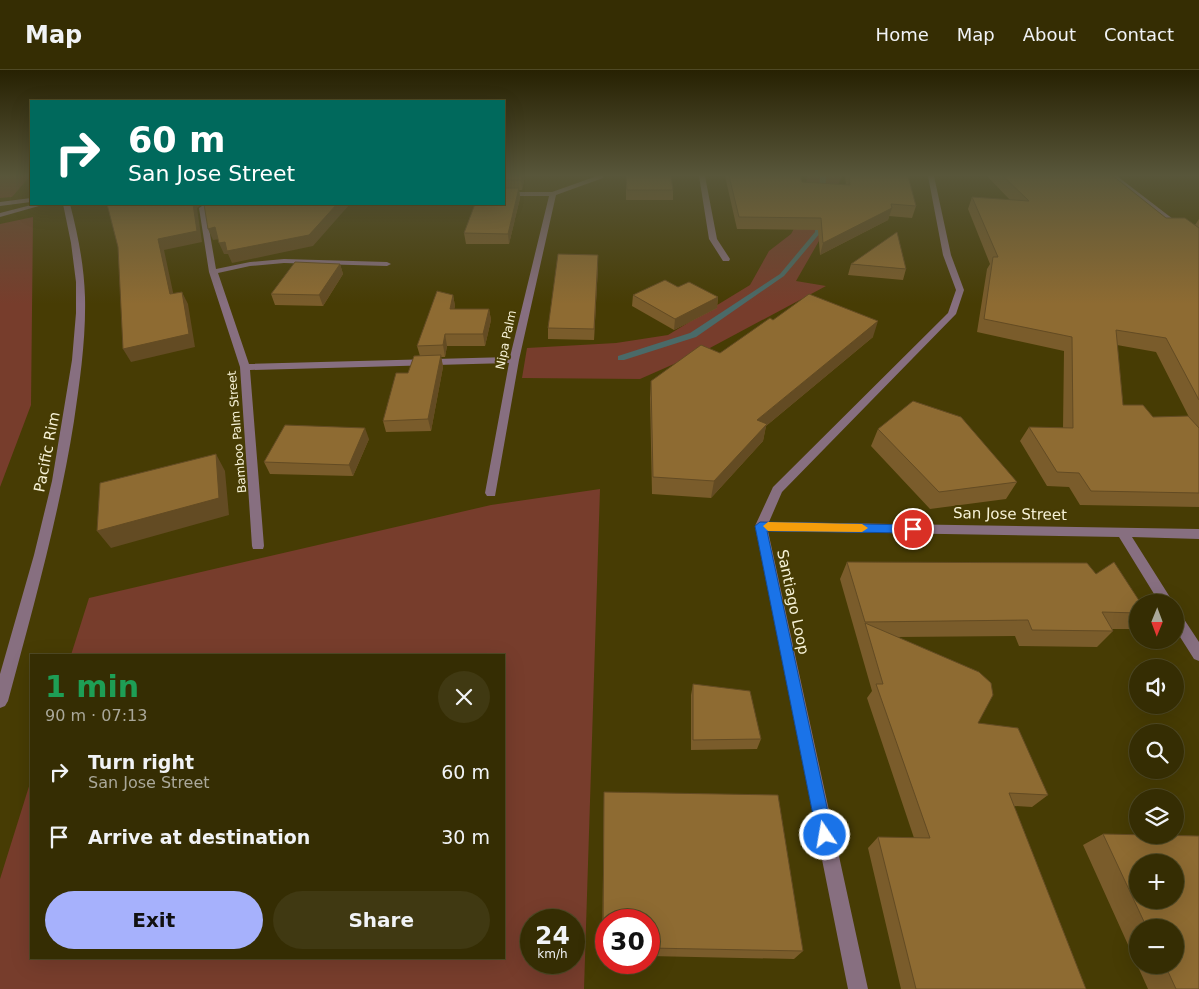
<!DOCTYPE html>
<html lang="en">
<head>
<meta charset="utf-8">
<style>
  :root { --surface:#352d03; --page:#403912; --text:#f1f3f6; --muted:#aaa89a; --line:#4f4925; --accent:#a6b1fc }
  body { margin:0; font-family:"DejaVu Sans",sans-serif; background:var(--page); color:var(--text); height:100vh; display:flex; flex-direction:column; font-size:19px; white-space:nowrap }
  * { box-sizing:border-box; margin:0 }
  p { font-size:16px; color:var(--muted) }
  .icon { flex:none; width:28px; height:28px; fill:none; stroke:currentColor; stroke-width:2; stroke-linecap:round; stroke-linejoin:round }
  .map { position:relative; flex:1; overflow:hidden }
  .drawer { position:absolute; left:30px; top:584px; width:475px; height:305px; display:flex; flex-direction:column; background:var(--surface); border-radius:0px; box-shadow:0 5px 20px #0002,0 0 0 1px var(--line) }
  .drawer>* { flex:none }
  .banner { position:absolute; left:30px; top:30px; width:475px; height:105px; border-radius:0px; box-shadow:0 5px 20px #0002,0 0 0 1px var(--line); background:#00695c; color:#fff; overflow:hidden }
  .needle { width:32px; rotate:181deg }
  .buttons { position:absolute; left:1129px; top:524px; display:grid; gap:10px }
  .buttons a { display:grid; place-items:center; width:55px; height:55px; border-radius:50%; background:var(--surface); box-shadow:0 5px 20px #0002,0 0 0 1px var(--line); font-size:25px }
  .speed { position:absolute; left:520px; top:839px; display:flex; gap:10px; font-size:25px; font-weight:700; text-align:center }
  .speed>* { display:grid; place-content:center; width:65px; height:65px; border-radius:50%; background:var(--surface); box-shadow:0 5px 20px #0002,0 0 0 1px var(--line); line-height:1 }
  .speed small { font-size:12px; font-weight:400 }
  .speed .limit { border:8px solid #d22; background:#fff; color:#111 }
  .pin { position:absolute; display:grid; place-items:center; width:42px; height:42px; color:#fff; margin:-21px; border:2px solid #fff; border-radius:50%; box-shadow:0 1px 5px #0007 }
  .me { position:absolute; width:55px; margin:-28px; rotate:348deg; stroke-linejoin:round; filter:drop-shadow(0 0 4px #0008) }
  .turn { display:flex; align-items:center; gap:18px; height:105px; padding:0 15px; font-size:22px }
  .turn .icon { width:65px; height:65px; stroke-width:2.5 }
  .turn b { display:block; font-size:35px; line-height:42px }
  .round { display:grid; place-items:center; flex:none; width:52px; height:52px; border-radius:26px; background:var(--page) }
  .headline { display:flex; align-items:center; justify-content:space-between; height:85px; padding:0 15px }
  h1 { font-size:30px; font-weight:800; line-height:38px; color:#1e9e55 }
  .cta { display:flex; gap:10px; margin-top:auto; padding:10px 15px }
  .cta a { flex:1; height:58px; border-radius:30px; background:var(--accent); color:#111; font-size:20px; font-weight:800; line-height:58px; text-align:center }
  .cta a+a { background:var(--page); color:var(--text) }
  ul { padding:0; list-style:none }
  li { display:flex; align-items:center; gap:15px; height:65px; padding:0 15px }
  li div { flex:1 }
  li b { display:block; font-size:19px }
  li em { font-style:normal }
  header { display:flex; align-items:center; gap:30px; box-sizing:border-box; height:70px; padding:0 25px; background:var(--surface); border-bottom:1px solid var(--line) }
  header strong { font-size:24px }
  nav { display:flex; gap:28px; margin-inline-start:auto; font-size:18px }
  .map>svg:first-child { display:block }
</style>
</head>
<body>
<header>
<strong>Map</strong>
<nav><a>Home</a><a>Map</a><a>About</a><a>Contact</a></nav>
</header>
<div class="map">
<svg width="1199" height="919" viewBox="0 0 1199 919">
  <rect width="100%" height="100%" fill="#473c04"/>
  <path fill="#773d2c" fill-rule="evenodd" d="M 0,106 L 30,106 L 12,127 L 0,128 Z
    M 807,106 L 842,106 L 831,131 L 827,157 L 796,211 L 826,216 L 708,279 L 640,309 L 522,308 L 527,278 L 616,273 L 668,265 L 750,215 L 769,181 L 791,164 L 802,144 Z
    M 33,147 L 31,335 L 0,417 L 0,154 Z
    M 600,419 L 584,919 L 0,919 L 0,809 L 31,710 L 31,888 L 504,888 L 504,585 L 71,585 L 89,528 L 491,435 ZM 531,850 L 574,850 L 574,892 L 531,892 Z"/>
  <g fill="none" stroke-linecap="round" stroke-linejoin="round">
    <path fill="#4a6a68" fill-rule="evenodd" d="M 820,106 L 826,106 L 825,127 L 822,129 L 819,127 Z
      M 819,145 L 822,147 L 821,162 L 784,206 L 696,267 L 624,290 L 618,290 L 618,286 L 690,263 L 780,204 L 815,162 L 816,147 Z"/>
    <path fill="#876f80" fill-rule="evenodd" d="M 597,106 L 603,106 L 603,108 L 556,125 L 519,290 L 495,426 L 487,426 L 485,423 L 509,293 L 250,300 L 264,476 L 263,479 L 253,479 L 252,476 L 240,297 L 209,202 L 199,138 L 205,134 L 213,134 L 206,141 L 216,199 L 250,192 L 284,189 L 387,192 L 391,194 L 387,196 L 284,193 L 250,196 L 218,203 L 249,294 L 510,287 L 549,126 L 504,126 L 504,122 L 552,122 Z
      M 699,106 L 705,106 L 717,169 L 730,189 L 729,191 L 723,191 L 709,169 Z
      M 928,106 L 934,106 L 951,185 L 964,220 L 956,244 L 782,422 L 769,452 L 1199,459 L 1199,469 L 1132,467 L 1173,532 L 1159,532 L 1119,467 L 768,461 L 868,919 L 848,919 L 755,456 L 773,417 L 948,243 L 956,220 L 943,185 Z
      M 1110,106 L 1117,106 L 1199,169 L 1199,175 Z
      M 31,128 L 31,132 L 0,136 L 0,132 Z
      M 35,134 L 46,134 L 0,147 L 0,143 Z
      M 63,134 L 70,134 C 78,165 84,195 85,227 C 86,269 80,310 74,351 C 59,446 33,538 8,631 L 5,636 L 0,638 L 0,604 L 34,485 L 52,411 L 72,290 L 76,243 L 76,212 L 71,173 Z
      M 1175,541 L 1180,543 L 1199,572 L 1199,591 L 1194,589 L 1175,559 Z"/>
  </g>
  <path fill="#7a5c2b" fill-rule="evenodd" d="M 504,106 L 525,106 L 522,120 L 519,120 L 520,128 L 509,174 L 466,174 L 464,163 L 504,134 Z
    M 626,106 L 671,106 L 673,120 L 673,130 L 626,130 Z
    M 725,106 L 800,106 L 802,112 L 846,115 L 845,106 L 908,106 L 916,136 L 912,148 L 889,146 L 888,150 L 820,185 L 818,160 L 737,159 Z
    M 987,106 L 1113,106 L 1166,148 L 1195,155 L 1199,149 L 1199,437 L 1080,435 L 1069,417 L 1047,416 L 1020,371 L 1029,357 L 1063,358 L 1064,281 L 977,262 L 987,199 L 990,194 L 968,139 L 972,127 L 1010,130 ZM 1117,275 L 1156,282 L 1189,347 L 1153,347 L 1123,335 Z
    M 340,194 L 343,204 L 323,236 L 275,235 L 271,224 Z
    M 851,194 L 906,199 L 903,210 L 848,205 Z
    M 598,196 L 594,270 L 548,269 L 548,258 Z
    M 678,217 L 718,227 L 717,238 L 674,260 L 632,236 L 633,225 Z
    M 453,225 L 455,236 L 454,239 L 489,239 L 491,250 L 485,276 L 447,276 L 445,287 L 441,287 L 443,297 L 431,361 L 386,362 L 383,351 L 408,303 L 420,286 L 417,276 Z
    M 773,250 L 873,267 L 766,356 L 763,371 L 711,428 L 652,424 L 650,328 L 651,311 L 720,283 Z
    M 878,359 L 1017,412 L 1006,429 L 930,439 L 871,376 Z
    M 369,369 L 353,406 L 270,404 L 264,392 Z
    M 847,492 L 1096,504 L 1138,532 L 1138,552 L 1130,559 L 1112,559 L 1113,561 L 1097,577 L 1019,576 L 1015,566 L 898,567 L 978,653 L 1048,725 L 1032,737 L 1014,736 L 1086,919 L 901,919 L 868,778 L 878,767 L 914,768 L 867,628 L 872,621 L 840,509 Z
    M 693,614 L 761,669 L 757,679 L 691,680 L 691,625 Z
    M 604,722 L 803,881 L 794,889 L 649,886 L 649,850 L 606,850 L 606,885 L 602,885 Z
    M 1103,764 L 1199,766 L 1199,919 L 1148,919 L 1083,775 ZM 1138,792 L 1175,792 L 1175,830 L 1138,830 ZM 1138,858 L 1175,858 L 1175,895 L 1138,895 Z"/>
  <path fill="#634b23" d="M 522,106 L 525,106 L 522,120 L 521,110 Z
    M 519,118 L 520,128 L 509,174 L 508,164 Z
    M 193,134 L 203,134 L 197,138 L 202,172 L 164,180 L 176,236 L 170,224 L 158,169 Z
    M 337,134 L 350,134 L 313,176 L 232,193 L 228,184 L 224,184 L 219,173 L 225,172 Z
    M 892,138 L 888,150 L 820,185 L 823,173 Z
    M 215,157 L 220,169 L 213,170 L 208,159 Z
    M 598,185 L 598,196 L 594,270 L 594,259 Z
    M 340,194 L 343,204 L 323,236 L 319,225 Z
    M 182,222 L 188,234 L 195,277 L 131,292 L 123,279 Z
    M 453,225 L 455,236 L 452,250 L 450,239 Z
    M 718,227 L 717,238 L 674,260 L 675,249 Z
    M 489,239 L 491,250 L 485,276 L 483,264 Z
    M 878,251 L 873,267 L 766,356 L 763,371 L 711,428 L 714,411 L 757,350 Z
    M 445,264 L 447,276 L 445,287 L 443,275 Z
    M 441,285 L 443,297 L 431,361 L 428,349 Z
    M 365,358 L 369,369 L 353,406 L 349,395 Z
    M 216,384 L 225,401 L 229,445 L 111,478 L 97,461 Z"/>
  <path fill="#8e6b32" stroke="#634b23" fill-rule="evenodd" d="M 504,106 L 522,106 L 521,110 L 504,110 Z
    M 626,106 L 671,106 L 673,120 L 627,120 Z
    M 729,106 L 800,106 L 802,112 L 850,115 L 849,106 L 908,106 L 916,136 L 891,134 L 892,138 L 823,173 L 821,148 L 739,147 Z
    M 1003,106 L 1113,106 L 1166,148 L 1185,148 L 1199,158 L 1199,330 L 1166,268 L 1116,260 L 1123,335 L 1143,335 L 1153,347 L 1188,346 L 1199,358 L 1199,423 L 1091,421 L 1079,403 L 1057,402 L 1029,357 L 1073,358 L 1072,267 L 984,249 L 993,187 L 998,187 L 972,127 L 1029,131 Z
    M 504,118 L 519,118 L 508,164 L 464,163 L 475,134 L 504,134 Z
    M 107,134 L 193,134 L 197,161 L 158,169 L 170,224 L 182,222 L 189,264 L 123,279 L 118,177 Z
    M 204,134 L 337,134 L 309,165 L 227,181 L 225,172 L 219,173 L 215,157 L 208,159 Z
    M 897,162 L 906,199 L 851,194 Z
    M 558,184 L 598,185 L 594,259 L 548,258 Z
    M 295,192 L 340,194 L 319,225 L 271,224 Z
    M 665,210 L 678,217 L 689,212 L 718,227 L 675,249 L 633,225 Z
    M 437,221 L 453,225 L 450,239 L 489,239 L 483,264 L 445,264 L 443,275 L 417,276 Z
    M 809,224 L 878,251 L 757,350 L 767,354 L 714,411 L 653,407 L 651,311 L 701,275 L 720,283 L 770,248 L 773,250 Z
    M 441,285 L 428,349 L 383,351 L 396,303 L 408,303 L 414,286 Z
    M 913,331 L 961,347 L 1017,412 L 939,422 L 878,359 Z
    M 285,355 L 365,358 L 349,395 L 264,392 Z
    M 216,384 L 219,428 L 97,461 L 100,413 Z
    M 847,492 L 1087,493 L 1096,504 L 1114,492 L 1140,532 L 1138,532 L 1138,543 L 1102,542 L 1113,561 L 1032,560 L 1028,550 L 865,552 Z
    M 865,553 L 979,602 L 991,613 L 993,625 L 978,653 L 1018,658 L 1048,725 L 1009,723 L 1086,919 L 916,919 L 878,767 L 930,768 L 876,614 L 883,614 Z
    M 693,614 L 750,621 L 761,669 L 693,670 Z
    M 604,722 L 778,725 L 803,881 L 649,878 L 649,850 L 606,850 L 606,877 L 603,877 Z
    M 1103,764 L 1199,766 L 1199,919 L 1176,919 L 1165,895 L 1175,895 L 1175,858 L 1147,858 ZM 1138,792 L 1175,792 L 1175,830 L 1138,830 Z"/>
  <linearGradient id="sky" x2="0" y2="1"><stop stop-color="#272102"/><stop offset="0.45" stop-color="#58563a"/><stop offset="1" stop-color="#58563a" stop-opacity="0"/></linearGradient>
  <rect width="1199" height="234" fill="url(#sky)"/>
  <path fill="#1a73e8" stroke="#114b97" d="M 760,452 L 913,455 L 918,459 L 913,463 L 767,461 L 833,765 L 831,770 L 825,773 L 820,770 L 817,765 L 755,456 Z"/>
  <path fill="#f59e0b" d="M 768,452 L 862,454 L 868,458 L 862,462 L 768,461 L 763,456 Z"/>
  <g text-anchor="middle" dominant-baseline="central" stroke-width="4" stroke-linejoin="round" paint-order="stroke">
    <g font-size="12" fill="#f7f2d7" stroke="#473c04">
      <text transform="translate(506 270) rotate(-78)">Nipa Palm</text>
      <text transform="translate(237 362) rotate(-95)">Bamboo Palm Street</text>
    </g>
    <g font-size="15" fill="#f7f2d7" stroke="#473c04">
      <text transform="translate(47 382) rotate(-79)">Pacific Rim</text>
      <text transform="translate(1010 444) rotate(1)">San Jose Street</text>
      <text transform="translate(793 532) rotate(78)">Santiago Loop</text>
    </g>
  </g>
</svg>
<div class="buttons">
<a><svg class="needle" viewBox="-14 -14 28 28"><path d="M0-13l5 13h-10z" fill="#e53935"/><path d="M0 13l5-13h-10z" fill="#aaa89a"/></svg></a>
<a><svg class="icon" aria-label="sound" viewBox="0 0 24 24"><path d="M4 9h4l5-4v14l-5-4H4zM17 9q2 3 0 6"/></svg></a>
<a><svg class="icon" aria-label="search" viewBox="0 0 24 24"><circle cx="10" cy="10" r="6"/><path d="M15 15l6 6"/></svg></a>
<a><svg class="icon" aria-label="layers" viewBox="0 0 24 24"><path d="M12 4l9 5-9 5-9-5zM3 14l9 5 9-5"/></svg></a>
<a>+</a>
<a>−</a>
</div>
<div class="speed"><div>24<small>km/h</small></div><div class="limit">30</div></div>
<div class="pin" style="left:913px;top:459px;background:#d93025"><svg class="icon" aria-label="arrive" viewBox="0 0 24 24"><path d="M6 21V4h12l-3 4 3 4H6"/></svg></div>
<svg class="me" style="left:825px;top:765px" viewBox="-20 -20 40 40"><circle r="17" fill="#1a73e8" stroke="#fff" stroke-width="3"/><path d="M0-11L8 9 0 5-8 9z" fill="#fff"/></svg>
<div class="banner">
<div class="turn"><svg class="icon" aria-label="right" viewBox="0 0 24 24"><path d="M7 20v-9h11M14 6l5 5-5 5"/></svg><div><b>60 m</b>San Jose Street</div></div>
</div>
<section class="drawer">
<div class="headline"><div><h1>1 min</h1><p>90 m · 07:13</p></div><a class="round"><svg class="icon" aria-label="close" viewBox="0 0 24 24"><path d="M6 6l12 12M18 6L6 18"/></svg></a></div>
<ul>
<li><svg class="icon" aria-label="right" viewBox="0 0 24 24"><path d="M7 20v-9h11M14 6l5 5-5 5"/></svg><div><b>Turn right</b><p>San Jose Street</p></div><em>60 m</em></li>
<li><svg class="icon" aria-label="arrive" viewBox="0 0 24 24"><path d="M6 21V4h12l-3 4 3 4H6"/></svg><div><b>Arrive at destination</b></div><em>30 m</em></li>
</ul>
<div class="cta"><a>Exit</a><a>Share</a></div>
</section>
</div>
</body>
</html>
